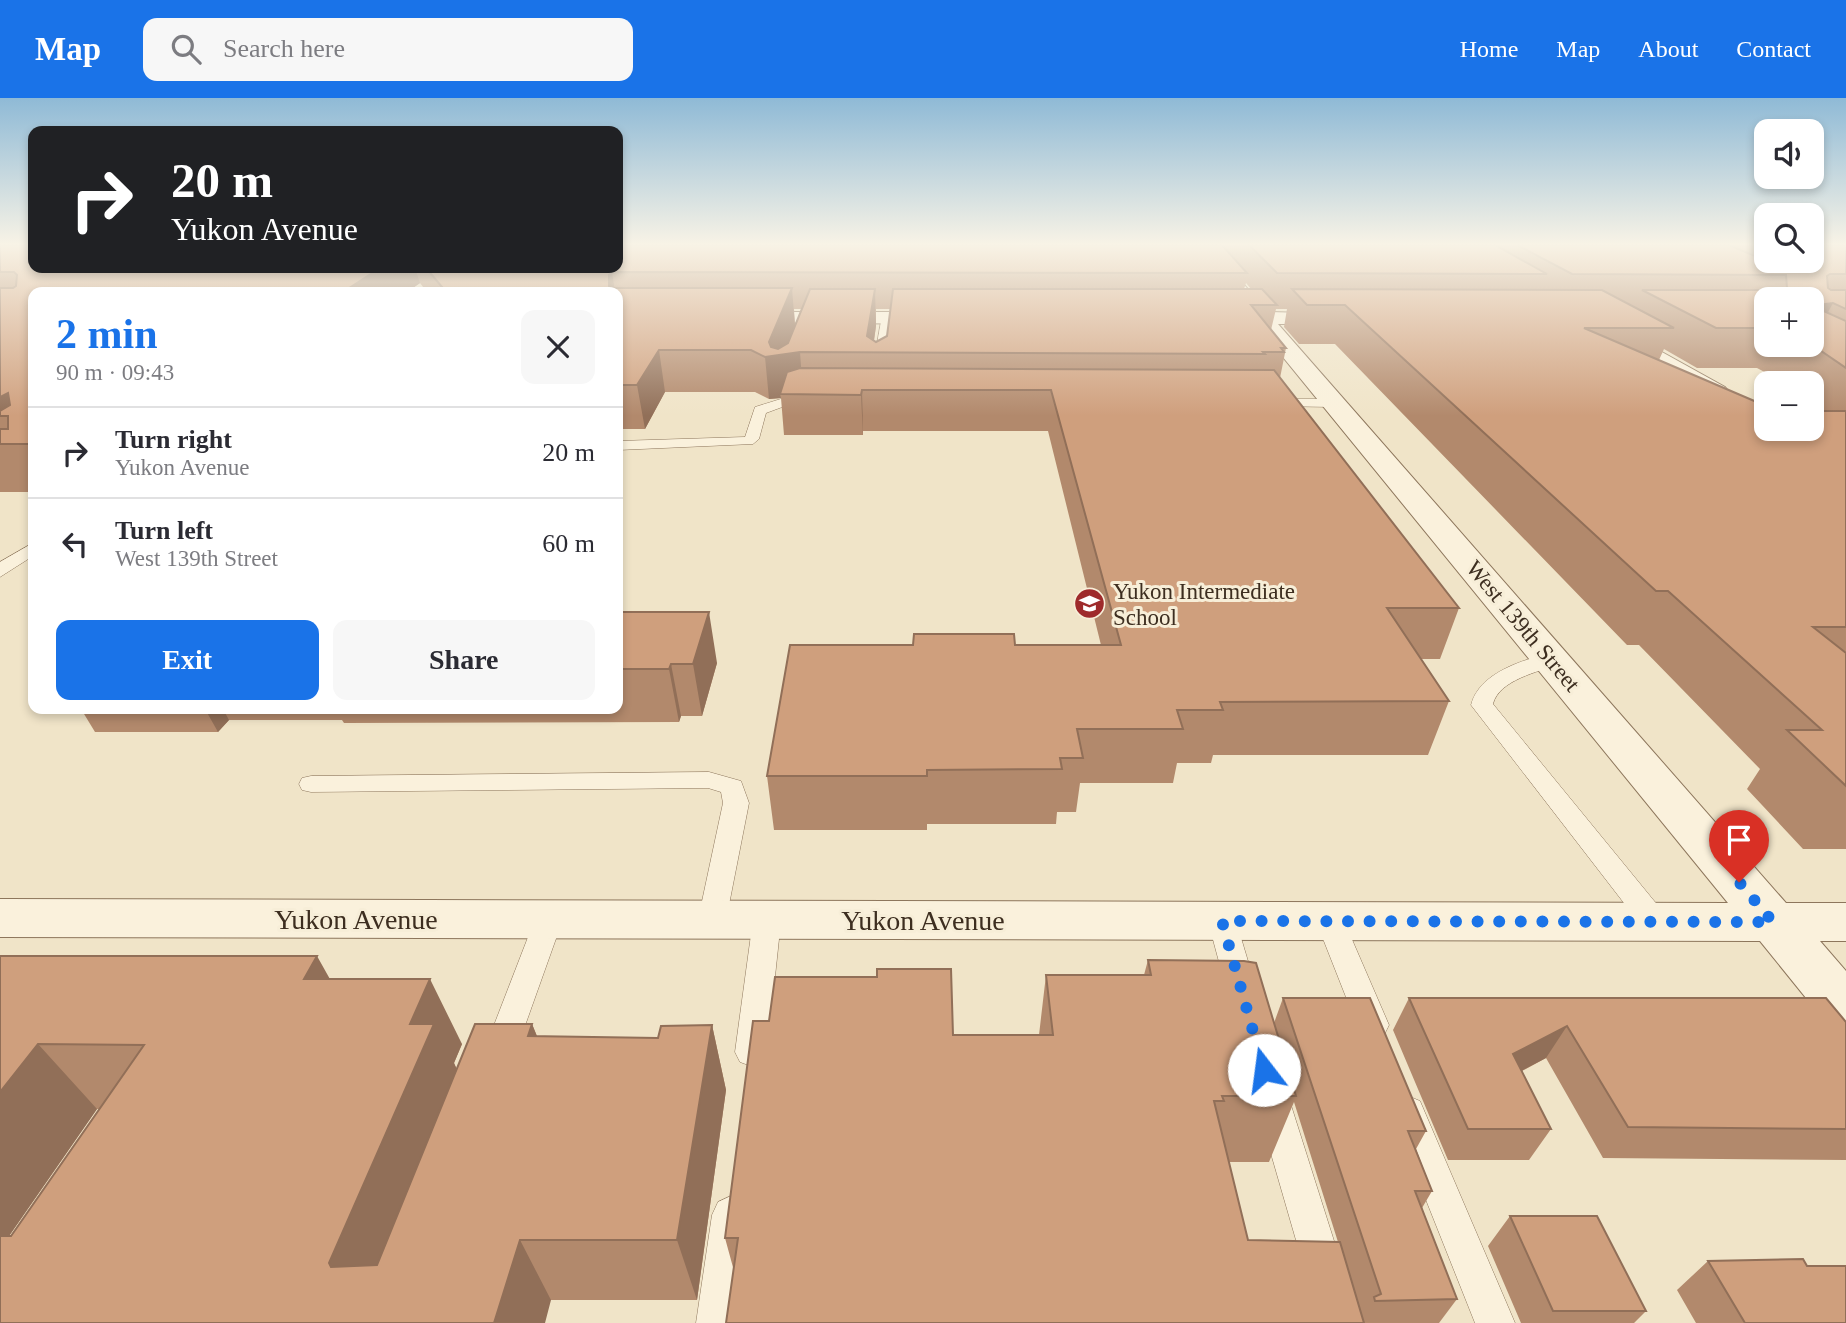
<!DOCTYPE html>
<html lang="en">
<head>
<meta charset="utf-8">
<style>
  :root { --surface:#fff; --page:#f7f7f7; --text:#2b2b33; --muted:#7c7c81; --line:#e1e1e2; --accent:#1a73e8 }
  body { margin:0; font-family:Georgia,serif; background:var(--page); color:var(--text); height:100vh; display:flex; flex-direction:column; font-size:26px; white-space:nowrap }
  * { box-sizing:border-box; margin:0 }
  p { font-size:23px; color:var(--muted) }
  .icon { flex:none; width:38px; height:38px; fill:none; stroke:currentColor; stroke-width:2; stroke-linecap:round; stroke-linejoin:round }
  .map { position:relative; flex:1; overflow:hidden }
  .panel { position:absolute; left:28px; top:189px; width:595px; height:427px; display:flex; flex-direction:column; background:var(--surface); border-radius:14px; box-shadow:0 4px 10px #0003 }
  .panel>* { flex:none }
  .banner { position:absolute; left:28px; top:28px; width:595px; height:147px; border-radius:14px; box-shadow:0 4px 10px #0003; background:#202124; color:#fff; overflow:hidden }
  .buttons { position:absolute; left:1754px; top:21px; display:grid; gap:14px }
  .buttons a { display:grid; place-items:center; width:70px; height:70px; border-radius:14px; background:var(--surface); box-shadow:0 4px 10px #0003; font-size:35px }
  .pin { position:absolute; display:grid; place-items:center; width:60px; height:60px; color:#fff; margin:-72px -30px; border-radius:50% 50% 50% 0; rotate:-45deg; box-shadow:0 0 7px #0007 }
  .pin .icon { rotate:45deg }
  .me { position:absolute; width:77px; margin:-38px; rotate:345deg; stroke-linejoin:round; filter:drop-shadow(0 0 5px #0008) }
  .turn { display:flex; align-items:center; gap:24px; height:147px; padding:0 28px; font-size:32px }
  .turn .icon { width:91px; height:91px; stroke-width:2.5 }
  .turn b { display:block; font-size:49px; line-height:60px }
  .round { display:grid; place-items:center; flex:none; width:74px; height:74px; border-radius:14px; background:var(--page) }
  .head { display:flex; align-items:center; justify-content:space-between; height:119px; padding:0 28px }
  h1 { font-size:42px; font-weight:700; line-height:52px; color:var(--accent) }
  .button { display:flex; gap:14px; margin-top:auto; padding:14px 28px }
  .button a { flex:1; height:80px; border-radius:14px; background:var(--accent); color:#fff; font-size:28px; font-weight:700; line-height:80px; text-align:center }
  .button a+a { background:var(--page); color:var(--text) }
  ul { padding:0; list-style:none }
  li { display:flex; align-items:center; gap:21px; height:91px; padding:0 28px; border-top:2px solid var(--line) }
  li div { flex:1 }
  li b { display:block; font-size:26px }
  li em { font-style:normal }
  header { display:flex; align-items:center; gap:42px; box-sizing:border-box; height:98px; padding:0 35px; background:var(--accent); color:#fff }
  header strong { font-size:33px }
  nav { display:flex; gap:38px; margin-inline-start:auto; font-size:24px }
  .search { width:490px; height:63px; background:var(--page); display:flex; align-items:center; gap:18px; box-sizing:border-box; padding:0 24px; border-radius:14px; color:var(--muted); font-size:26px }
  .map>svg:first-child { display:block }
</style>
</head>
<body>
<header>
<strong>Map</strong>
<div class="search"><svg class="icon" aria-label="search" viewBox="0 0 24 24"><circle cx="10" cy="10" r="6"/><path d="M15 15l6 6"/></svg>Search here</div>
<nav><a>Home</a><a>Map</a><a>About</a><a>Contact</a></nav>
</header>
<div class="map">
<svg width="1846" height="1225" viewBox="0 0 1846 1225">
  <rect width="100%" height="100%" fill="#f0e4c8"/>
  <g fill="none" stroke-linecap="round" stroke-linejoin="round">
    <defs>
      <path id="lane" d="M 882,218 L 892,220 L 885,269 L 879,273 L 873,269 Z
        M 813,299 L 818,300 L 818,306 L 785,308 L 766,315 L 759,341 L 753,346 L 618,352 L 618,343 L 745,339 L 755,309 L 784,300 Z
        M 1271,301 L 1334,301 L 1341,305 L 1334,309 L 1266,308 L 1264,305 Z
        M 33,445 L 33,458 L 0,479 L 0,464 Z
        M 1551,555 L 1559,556 L 1562,561 L 1559,566 C 1538,574 1499,582 1493,606 L 1664,815 L 1668,823 L 1664,831 L 1654,834 L 1644,831 L 1471,607 C 1479,575 1522,562 1551,555 Z
        M 709,674 L 741,683 L 749,705 L 726,822 L 722,830 L 712,833 L 702,830 L 698,822 L 723,705 L 721,694 L 708,690 L 311,694 L 302,692 L 299,686 L 302,680 L 311,678 Z
        M 549,810 L 559,813 L 563,821 L 516,953 L 511,963 L 500,967 L 489,963 L 484,953 L 535,821 L 539,813 Z
        M 767,811 L 777,814 L 781,822 L 767,954 L 762,964 L 751,968 L 740,964 L 735,954 L 753,822 L 757,814 Z
        M 1222,812 L 1232,815 L 1236,823 L 1256,890 L 1252,899 L 1241,903 L 1230,899 L 1226,890 L 1208,823 L 1212,815 Z
        M 1330,812 L 1340,815 L 1344,823 L 1389,927 L 1384,937 L 1373,941 L 1362,937 L 1357,927 L 1316,823 L 1320,815 Z
        M 1273,988 L 1285,993 L 1290,1004 L 1360,1225 L 1320,1225 L 1256,1004 L 1261,993 Z
        M 1408,998 L 1420,1003 L 1515,1225 L 1475,1225 L 1391,1014 L 1396,1003 Z
        M 731,1098 L 744,1104 L 750,1117 L 736,1225 L 696,1225 L 712,1117 L 718,1104 Z"/>
      <path id="street" d="M 1192,147 L 1209,147 L 1268,214 L 1344,216 L 1347,220 L 1337,226 L 1278,226 L 1786,805 L 1846,805 L 1846,843 L 1820,843 L 1846,873 L 1846,932 L 1827,926 L 1760,843 L 0,839 L 0,801 L 1728,805 L 1256,226 L 1215,224 L 1212,220 L 1215,216 L 1246,214 Z
        M 742,214 L 941,214 L 951,220 L 941,226 L 735,224 L 732,220 Z
        M 1615,228 L 1725,289 L 1729,294 L 1725,299 L 1709,299 L 1608,238 L 1605,234 L 1608,230 Z"/>
    </defs>
    <use href="#lane" stroke="#8d765c" stroke-width="1"/>
    <use href="#street" stroke="#8d765c" stroke-width="2"/>
    <use href="#lane" fill="#faf1dc" fill-rule="evenodd"/>
    <use href="#street" fill="#faf1dc" fill-rule="evenodd"/>
  </g>
  <path fill="#b2896c" fill-rule="evenodd" d="M 0,147 L 33,170 L 618,170 L 618,147 L 1766,147 L 1766,163 L 1811,163 L 1846,147 L 1846,751 L 1803,751 L 1747,691 L 1760,671 L 1639,547 L 1627,547 L 1335,246 L 1299,246 L 1284,229 L 1287,211 L 1276,211 L 1271,232 L 1286,250 L 1280,280 L 1459,510 L 1440,561 L 1421,561 L 1449,603 L 1428,657 L 1213,657 L 1211,665 L 1177,665 L 1173,685 L 1080,685 L 1076,714 L 1057,714 L 1056,726 L 927,726 L 927,732 L 774,732 L 767,678 L 1015,547 L 1101,547 L 1048,333 L 863,333 L 863,337 L 784,337 L 781,300 L 769,301 L 755,294 L 665,294 L 645,331 L 618,331 L 618,194 L 427,194 L 420,185 L 407,194 L 33,194 L 33,394 L 0,394 ZM 1246,185 L 1251,191 L 1244,191 ZM 1766,201 L 1811,201 L 1811,247 L 1766,247 ZM 794,211 L 802,211 L 795,227 ZM 876,211 L 890,211 L 887,238 L 876,244 L 874,243 L 876,228 ZM 1664,251 L 1697,270 L 1757,270 L 1785,285 L 1811,285 L 1811,305 L 1821,313 L 1766,331 L 1659,262 Z
    M 618,514 L 717,565 L 702,618 L 681,618 L 679,624 L 344,625 L 342,622 L 229,622 L 218,634 L 95,634 L 81,611 L 618,611 Z
    M 0,858 L 330,881 L 462,946 L 454,965 L 457,972 L 532,926 L 537,938 L 658,940 L 712,927 L 726,992 L 697,1202 L 551,1202 L 0,1225 ZM 97,1011 L 100,1011 L 11,1138 L 9,1138 Z
    M 1148,862 L 1274,925 L 1283,900 L 1426,1033 L 1416,1051 L 1432,1093 L 1422,1110 L 1457,1201 L 1439,1225 L 726,1225 L 734,1173 L 725,1140 L 953,937 L 1039,937 L 1046,877 L 1144,877 ZM 1294,1004 L 1338,1144 L 1248,1142 L 1229,1064 L 1269,1064 Z
    M 1409,900 L 1846,924 L 1846,1062 L 1603,1060 L 1546,960 L 1522,973 L 1551,1031 L 1529,1062 L 1448,1062 L 1393,932 Z
    M 1510,1118 L 1646,1213 L 1634,1225 L 1521,1225 L 1488,1148 Z
    M 1708,1163 L 1807,1168 L 1846,1225 L 1696,1225 L 1677,1192 Z"/>
  <path fill="#916f58" d="M 353,170 L 415,170 L 420,185 L 407,194 L 343,194 Z
    M 612,174 L 615,194 L 609,188 L 609,177 Z
    M 792,190 L 795,228 L 800,254 L 803,296 L 780,296 L 781,300 L 769,301 L 765,259 L 769,244 Z
    M 875,191 L 876,228 L 872,255 L 867,238 Z
    M 1833,205 L 1812,244 L 1816,207 Z
    M 659,252 L 665,294 L 645,331 L 637,287 Z
    M 862,292 L 863,333 L 863,337 L 861,297 Z
    M 8,295 L 33,339 L 8,318 L 0,318 L 0,299 Z
    M 709,514 L 717,565 L 702,618 L 693,566 Z
    M 671,566 L 681,618 L 679,624 L 669,571 Z
    M 205,611 L 223,611 L 229,622 L 218,634 Z
    M 317,858 L 354,924 L 304,881 Z
    M 430,881 L 462,946 L 454,965 L 466,991 L 376,1224 L 329,1165 L 410,926 Z
    M 532,926 L 558,991 L 528,938 Z
    M 712,927 L 726,992 L 697,1202 L 677,1142 Z
    M 1567,928 L 1546,960 L 1493,988 L 1513,956 Z
    M 38,946 L 97,1011 L 0,1151 L 0,994 Z
    M 520,1142 L 551,1202 L 545,1225 L 494,1225 Z"/>
  <path fill="#cf9f7d" stroke="#916f58" stroke-width="2" d="M 0,147 L 33,147 L 33,170 L 380,170 L 343,194 L 33,194 L 33,346 L 0,346 L 0,331 L 8,331 L 8,318 L 0,318 L 0,313 L 10,307 L 8,295 L 0,299 L 0,190 L 13,190 L 16,188 L 17,177 L 14,174 L 0,174 Z
    M 618,147 L 1222,147 L 1247,175 L 612,174 L 609,177 L 609,188 L 611,190 L 792,190 L 769,244 L 771,249 L 778,251 L 788,245 L 810,191 L 875,191 L 867,238 L 876,244 L 887,238 L 893,191 L 1262,191 L 1277,207 L 1251,207 L 1286,250 L 1281,250 L 1284,254 L 1263,254 L 1265,256 L 800,254 L 765,259 L 751,252 L 659,252 L 637,287 L 618,287 L 618,194 L 436,194 L 442,189 L 426,170 L 618,170 Z
    M 1249,147 L 1495,147 L 1547,176 L 1277,175 Z
    M 1517,147 L 1729,147 L 1783,170 L 1794,168 L 1796,165 L 1791,163 L 1811,163 L 1811,147 L 1846,147 L 1846,176 L 1830,176 L 1827,178 L 1828,190 L 1831,192 L 1846,192 L 1846,211 L 1833,205 L 1816,207 L 1817,210 L 1846,223 L 1846,270 L 1811,246 L 1811,201 L 1766,201 L 1766,230 L 1716,230 L 1642,192 L 1785,192 L 1787,190 L 1786,177 L 1572,176 Z
    M 1754,147 L 1766,147 L 1766,152 Z
    M 1292,191 L 1602,192 L 1674,230 L 1584,230 L 1766,308 L 1766,331 L 1811,331 L 1811,313 L 1846,313 L 1846,529 L 1813,529 L 1846,555 L 1846,688 L 1787,632 L 1822,632 L 1668,493 L 1656,493 L 1345,207 L 1307,207 Z
    M 800,270 L 1274,272 L 1459,510 L 1387,510 L 1449,603 L 1220,604 L 1223,612 L 1177,612 L 1183,631 L 1077,631 L 1083,660 L 1060,660 L 1062,671 L 927,672 L 927,678 L 767,678 L 790,547 L 913,547 L 914,536 L 1014,536 L 1015,547 L 1121,547 L 1051,292 L 862,292 L 861,297 L 780,296 L 787,274 Z
    M 618,514 L 709,514 L 693,566 L 671,566 L 669,571 L 618,571 Z
    M 0,858 L 317,858 L 304,881 L 430,881 L 410,926 L 434,926 L 329,1165 L 331,1169 L 377,1167 L 475,926 L 532,926 L 528,938 L 658,940 L 661,928 L 712,927 L 677,1142 L 520,1142 L 494,1225 L 0,1225 L 0,1138 L 11,1138 L 144,947 L 38,946 L 0,994 Z
    M 1148,862 L 1244,863 L 1256,865 L 1296,998 L 1222,998 L 1224,1003 L 1214,1003 L 1248,1142 L 1340,1144 L 1364,1225 L 726,1225 L 738,1140 L 725,1140 L 753,923 L 769,923 L 775,879 L 877,879 L 877,871 L 951,871 L 953,937 L 1053,937 L 1046,877 L 1151,877 Z
    M 1283,900 L 1370,900 L 1426,1033 L 1408,1033 L 1432,1093 L 1415,1093 L 1457,1201 L 1375,1203 L 1374,1199 L 1381,1196 Z
    M 1409,900 L 1826,900 L 1846,924 L 1846,1031 L 1628,1029 L 1567,928 L 1513,956 L 1551,1031 L 1468,1031 Z
    M 1510,1118 L 1597,1118 L 1646,1213 L 1553,1213 Z
    M 1803,1161 L 1807,1168 L 1846,1168 L 1846,1225 L 1745,1225 L 1708,1163 Z"/>
  <linearGradient id="sky" x2="0" y2="1"><stop stop-color="#8fbad6"/><stop offset="0.46" stop-color="#f8f3e6"/><stop offset="1" stop-color="#f8f3e6" stop-opacity="0"/></linearGradient>
  <rect width="1846" height="318" fill="url(#sky)"/>
  <g fill="none" stroke-linecap="round" stroke-linejoin="round">
    <path stroke="#1a73e8" stroke-width="12" stroke-dasharray="0 21.6" d="M 1264,972 L 1222,823 L 1773,824 L 1739,784"/>
  </g>
  <defs>
    <symbol id="school-disc" viewBox="-11 -11 22 22"><circle r="9.5" fill="#9e2a2b" stroke="#f7eed8"/><path d="M0-5L7-2L0 1L-7-2ZM-4 1L0 2.5L4 1V4Q0 6-4 4Z" fill="#fff"/></symbol>
  </defs>
  <g fill-rule="evenodd">
    <use href="#school-disc" x="1072" y="488" width="35" height="35"/>
  </g>
  <g text-anchor="middle" dominant-baseline="central" stroke-width="6" stroke-linejoin="round" paint-order="stroke">
    <g font-size="23" fill="#3d2e20" stroke="#f7eed8" text-anchor="start">
      <text x="1113" y="493">Yukon Intermediate<tspan x="1113" dy="26">School</tspan></text>
    </g>
    <g font-size="23" fill="#3d2e20" stroke="#f7eed8">
      <text transform="translate(1523 528) rotate(50)">West 139th Street</text>
    </g>
    <g font-size="28" fill="#3d2e20" stroke="#f7eed8">
      <text x="356" y="821">Yukon Avenue</text>
      <text x="923" y="822">Yukon Avenue</text>
    </g>
  </g>
</svg>
<div class="buttons">
<a><svg class="icon" aria-label="sound" viewBox="0 0 24 24"><path d="M4 9h4l5-4v14l-5-4H4zM17 9q2 3 0 6"/></svg></a>
<a><svg class="icon" aria-label="search" viewBox="0 0 24 24"><circle cx="10" cy="10" r="6"/><path d="M15 15l6 6"/></svg></a>
<a>+</a>
<a>−</a>
</div>
<div class="pin" style="left:1739px;top:784px;background:#d93025"><svg class="icon" aria-label="arrive" viewBox="0 0 24 24"><path d="M6 21V4h12l-3 4 3 4H6"/></svg></div>
<svg class="me" style="left:1264px;top:972px" viewBox="-20 -20 40 40"><circle r="19" fill="#fff"/><path d="M0-13L10 11 0 6-10 11z" fill="#1a73e8"/></svg>
<div class="banner">
<div class="turn"><svg class="icon" aria-label="right" viewBox="0 0 24 24"><path d="M7 20v-9h11M14 6l5 5-5 5"/></svg><div><b>20 m</b>Yukon Avenue</div></div>
</div>
<section class="panel">
<div class="head"><div><h1>2 min</h1><p>90 m · 09:43</p></div><a class="round"><svg class="icon" aria-label="close" viewBox="0 0 24 24"><path d="M6 6l12 12M18 6L6 18"/></svg></a></div>
<ul>
<li><svg class="icon" aria-label="right" viewBox="0 0 24 24"><path d="M7 20v-9h11M14 6l5 5-5 5"/></svg><div><b>Turn right</b><p>Yukon Avenue</p></div><em>20 m</em></li>
<li><svg class="icon" aria-label="left" viewBox="0 0 24 24"><path d="M17 20v-9H6M10 6l-5 5 5 5"/></svg><div><b>Turn left</b><p>West 139th Street</p></div><em>60 m</em></li>
</ul>
<div class="button"><a>Exit</a><a>Share</a></div>
</section>
</div>
</body>
</html>
